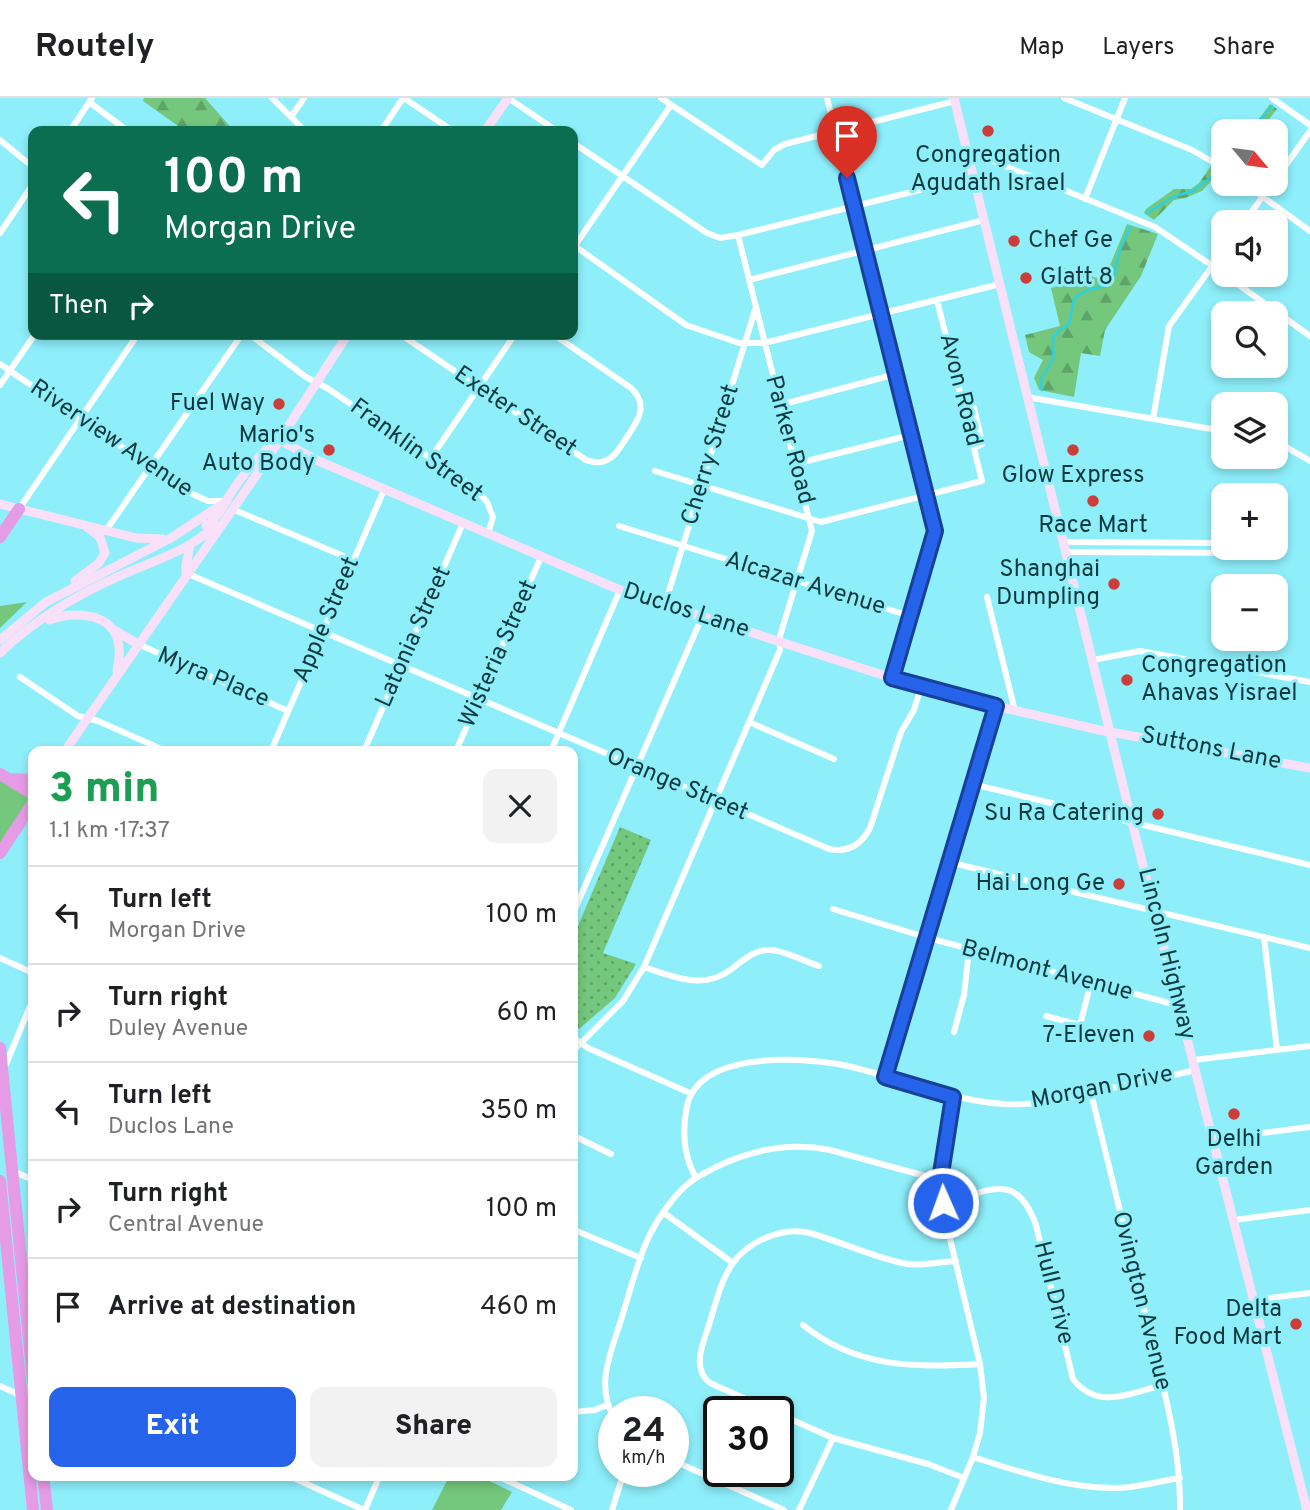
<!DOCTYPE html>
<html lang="en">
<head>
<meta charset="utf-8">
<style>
  :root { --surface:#fff; --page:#f2f2f2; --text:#202124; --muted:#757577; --line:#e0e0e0; --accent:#2563eb }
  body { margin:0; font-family:Overpass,sans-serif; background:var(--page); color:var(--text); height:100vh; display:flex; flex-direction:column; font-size:26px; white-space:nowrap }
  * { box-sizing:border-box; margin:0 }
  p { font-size:23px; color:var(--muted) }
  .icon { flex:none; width:38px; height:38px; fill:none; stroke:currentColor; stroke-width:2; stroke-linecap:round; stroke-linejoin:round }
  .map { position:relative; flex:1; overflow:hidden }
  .details { position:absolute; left:28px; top:648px; width:550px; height:735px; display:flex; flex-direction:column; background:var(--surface); border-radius:14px; box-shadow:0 4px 10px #0003 }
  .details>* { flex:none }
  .guide { position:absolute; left:28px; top:28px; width:550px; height:214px; border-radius:14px; box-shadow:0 4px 10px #0003; background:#0b6e4f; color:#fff; overflow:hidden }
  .needle { width:46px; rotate:119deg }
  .fabs { position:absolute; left:1211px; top:21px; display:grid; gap:14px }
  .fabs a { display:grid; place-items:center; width:77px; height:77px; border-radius:14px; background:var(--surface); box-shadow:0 4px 10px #0003; font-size:35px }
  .speed { position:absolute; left:598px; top:1298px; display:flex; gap:14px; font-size:35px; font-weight:700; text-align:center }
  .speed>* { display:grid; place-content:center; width:91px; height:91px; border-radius:50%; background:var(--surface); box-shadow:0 4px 10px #0003; line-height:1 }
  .speed small { font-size:18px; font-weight:400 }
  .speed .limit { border:4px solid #111; border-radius:10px; background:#fff; color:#111 }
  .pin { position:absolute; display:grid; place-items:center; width:60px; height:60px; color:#fff; margin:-72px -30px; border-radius:50% 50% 50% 0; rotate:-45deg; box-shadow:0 0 7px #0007 }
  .pin .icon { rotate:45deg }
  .me { position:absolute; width:77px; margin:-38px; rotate:358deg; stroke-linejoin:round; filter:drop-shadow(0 0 5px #0008) }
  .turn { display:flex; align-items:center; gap:24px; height:147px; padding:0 21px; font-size:32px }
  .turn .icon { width:91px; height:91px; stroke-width:2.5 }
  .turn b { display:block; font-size:49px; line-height:60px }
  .then { display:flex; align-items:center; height:66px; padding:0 21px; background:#0003; gap:14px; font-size:26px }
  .round { display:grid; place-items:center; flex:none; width:74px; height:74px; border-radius:14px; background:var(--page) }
  .overview { display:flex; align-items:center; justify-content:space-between; height:119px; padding:0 21px }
  h1 { font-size:42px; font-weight:800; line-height:52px; color:#1e9e55 }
  .cta { display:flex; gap:14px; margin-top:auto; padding:14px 21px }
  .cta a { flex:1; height:80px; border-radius:14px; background:var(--accent); color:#fff; font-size:28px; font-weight:800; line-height:80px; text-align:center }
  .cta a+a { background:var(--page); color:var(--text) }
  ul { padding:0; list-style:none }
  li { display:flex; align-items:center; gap:21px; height:98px; padding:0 21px; border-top:2px solid var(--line) }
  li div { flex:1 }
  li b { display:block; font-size:26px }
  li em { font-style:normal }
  header { display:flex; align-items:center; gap:42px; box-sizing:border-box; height:98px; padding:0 35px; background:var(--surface); border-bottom:2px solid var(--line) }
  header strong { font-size:33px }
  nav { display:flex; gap:38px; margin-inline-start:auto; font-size:24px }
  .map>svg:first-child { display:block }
</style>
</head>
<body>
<header>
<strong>Routely</strong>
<nav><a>Map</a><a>Layers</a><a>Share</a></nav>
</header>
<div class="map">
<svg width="1310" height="1412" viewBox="0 0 1310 1412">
  <defs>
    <pattern id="forest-firs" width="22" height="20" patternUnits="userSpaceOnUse" patternTransform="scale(1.75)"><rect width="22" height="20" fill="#74c77c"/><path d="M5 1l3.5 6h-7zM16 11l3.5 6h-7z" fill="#5ea367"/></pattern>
    <pattern id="park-dots" width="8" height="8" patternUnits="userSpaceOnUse" patternTransform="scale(1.75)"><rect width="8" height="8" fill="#74c77c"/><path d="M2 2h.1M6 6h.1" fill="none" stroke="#5ea367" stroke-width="1.8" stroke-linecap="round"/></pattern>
  </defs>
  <rect width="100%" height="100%" fill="#8eeffb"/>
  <path fill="#74c77c" d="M 0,682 L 31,699 L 0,749 Z
    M 450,1377 L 477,1377 L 512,1394 L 501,1412 L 432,1412 Z"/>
  <path fill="url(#forest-firs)" d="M 144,0 L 205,0 L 234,33 L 185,33 L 143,3 Z
    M 1270,6 L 1277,11 L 1260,33 L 1243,33 L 1253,29 Z
    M 1211,68 L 1219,74 L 1202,93 L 1185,100 L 1174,102 L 1154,122 L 1144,115 L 1146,111 L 1174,91 L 1191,91 L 1199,85 Z
    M 1127,126 L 1158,136 L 1141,178 L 1105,232 L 1100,258 L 1081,255 L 1074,299 L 1039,292 L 1034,280 L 1043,262 L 1029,254 L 1025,237 L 1060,228 L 1051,190 L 1070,184 L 1064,170 L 1104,182 Z
    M 27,504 L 0,530 L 0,508 Z"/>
  <path fill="url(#park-dots)" d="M 620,729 L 651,742 L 603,855 L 636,866 L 615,900 L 579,931 L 572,925 L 572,842 Z"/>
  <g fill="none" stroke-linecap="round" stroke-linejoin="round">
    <path stroke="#2cd1e3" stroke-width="2.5" d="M 1251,33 L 1272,8
      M 1147,115 L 1175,98 L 1193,93 L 1215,76
      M 1042,292 C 1039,273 1048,275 1053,260 C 1055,252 1050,244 1055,237 C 1058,233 1064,230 1069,226 L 1074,201 C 1090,186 1101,193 1112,184 L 1120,152 L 1130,129"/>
    <path stroke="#fff" stroke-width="6" d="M 272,0 L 305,33
      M 404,0 L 453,33
      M 508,0 L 557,33
      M 661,0 L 762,67 L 774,52 L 785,46 L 955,3
      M 827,0 L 935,433 L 892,580
      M 1064,0 L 1192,52 L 1223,70
      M 1272,0 L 1310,27
      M 89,4 L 128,33
      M 291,19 L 304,0
      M 70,33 L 92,0
      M 381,33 L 403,0
      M 0,42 L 33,69
      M 572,44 L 707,135 L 720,140 L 738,137 L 972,79
      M 966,52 L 1155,129 L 1223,175
      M 1276,81 L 1310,33
      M 1245,86 L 1310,133
      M 1085,101 L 1125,0
      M 1244,124 L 1272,86
      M 0,135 L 33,86
      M 572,146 L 686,227 L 739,245 L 764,245 L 1000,186
      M 572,152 L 671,7
      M 1225,177 L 1310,238
      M 749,182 L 984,122
      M 249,236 L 306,279 L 327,290 L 475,390 L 487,404 L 493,419 L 488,436
      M 400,236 L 586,362 C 593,364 599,366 607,362 C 615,359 620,349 625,342 C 637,324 650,308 631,290 L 553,236
      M 0,266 L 188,394 L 208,403 L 225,403
      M 0,287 L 35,236
      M 1027,299 L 1223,333
      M 963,304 L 974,310 L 982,344 L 982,346 L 974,350
      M 780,307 L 896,276
      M 1153,321 L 1169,228 L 1223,153
      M 1276,343 L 1310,363
      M 431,360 L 515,236
      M 795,366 L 911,337
      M 655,373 L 821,424 L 982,383 L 937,202
      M 19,411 L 138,236
      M 232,411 L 353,462
      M 619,428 L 910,518
      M 107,431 L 242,236
      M 1064,444 L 1223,445
      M 1066,454 L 1262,455 L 1266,450
      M 186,475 L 829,751 C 848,755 861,747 870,730 L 901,634 L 914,612 L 921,589
      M 987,499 L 1015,613
      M 665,506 L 755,212
      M 138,546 L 288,613
      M 1093,562 L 1140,553 L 1310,584
      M 20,579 L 78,618 L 98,623 L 166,653
      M 749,624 L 834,661
      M 271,653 L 384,392
      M 364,653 L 463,425
      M 456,653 L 541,459
      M 551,653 L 620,492
      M 972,686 L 1310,767
      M 948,764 L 1310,850
      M 833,811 L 925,839 L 1180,908
      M 572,818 L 702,519
      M 1264,839 L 1277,952
      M 0,860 L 33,875
      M 644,869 C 674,879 705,893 733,870 C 742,863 753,853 766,852 C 783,851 803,863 819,868
      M 1046,918 L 1080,927 L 1091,884
      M 954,934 L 964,897 L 969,852
      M 572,939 L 588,950 L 690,995
      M 572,954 L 623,903 L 644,869 L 780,552 L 780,538 L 812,433 L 738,137
      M 1194,962 L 1310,948
      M 4,971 L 33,901
      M 885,979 L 996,608
      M 1091,995 C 1109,1071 1128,1147 1147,1223 C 1162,1285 1181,1348 1180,1412
      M 572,1037 L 611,1056
      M 1214,1041 L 1310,1029
      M 13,1073 L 33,1082
      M 696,1080 C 683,1057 682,1032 687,1008 C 699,954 796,959 838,966 C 894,977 946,1002 1003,1006 C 1037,1008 1070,1000 1103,992 C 1134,985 1165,979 1196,972
      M 943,1105 C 988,1094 1016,1071 1036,1127 L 1073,1281 C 1098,1313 1129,1295 1163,1287
      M 664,1115 L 733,1165
      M 1234,1122 L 1310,1112
      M 572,1131 L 641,1160
      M 1254,1202 L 1310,1195
      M 803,1227 C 856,1270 916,1270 980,1266
      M 0,1288 L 20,1297
      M 572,1314 L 595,1312 L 607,1307
      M 775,1314 L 710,1285 C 692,1271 702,1248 708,1230 C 715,1209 720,1183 733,1165 C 749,1143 783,1128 810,1135 C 841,1144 871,1158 902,1165 C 918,1169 939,1164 956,1163
      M 779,1316 L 833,1340 L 928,1366 L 964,1380
      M 614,1319 C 595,1288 611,1254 621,1222 C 630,1194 637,1163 650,1136 C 659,1119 674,1097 689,1085 C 697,1078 707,1074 716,1069 C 753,1051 790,1044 830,1052 L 940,1082
      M 973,1359 C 1020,1374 1066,1390 1115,1390 C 1136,1390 1159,1383 1180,1380
      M 674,1363 L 784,1412
      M 287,1377 L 364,1412
      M 495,1377 L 571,1412
      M 365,1412 L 380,1377
      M 612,1412 L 624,1374
      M 799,1412 L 833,1340
      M 951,1412 L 973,1359 L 980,1335 L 984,1300 L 980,1266 L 946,1124 L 940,1082 L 953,999"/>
    <path stroke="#f8e1f8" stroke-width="9" d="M 954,0 L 1132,724 L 1307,1412
      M 485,33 L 508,0
      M 278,341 L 314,361 L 620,492 L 892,580 L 996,608 L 1099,632 L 1310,670
      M 0,406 L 136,440 L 163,441
      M 206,428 C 216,420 220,414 226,403 C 238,383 255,362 271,347
      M 186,475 L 186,467 L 190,447
      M 75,483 L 99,465 L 105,455 L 100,439 L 88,430
      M 49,522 C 70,514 108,513 117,540 C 121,551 119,562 117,573
      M 114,532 L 138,546
      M 0,542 L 46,504 L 171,440 L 227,403
      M 0,555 C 33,523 75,498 117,479 C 152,463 188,454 216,427
      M 65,653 L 262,369 L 348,236"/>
    <path stroke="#e69be7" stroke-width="12" d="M 0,439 L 19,411
      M 0,676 L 33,696
      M 12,681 L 33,682
      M 0,755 L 33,705
      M 0,950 L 33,1282
      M 0,1083 L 33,1412
      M 43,1377 L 47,1412"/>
  </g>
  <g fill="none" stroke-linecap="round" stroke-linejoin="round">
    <defs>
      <path id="route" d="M 847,80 L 935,433 L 892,580 L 996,608 L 885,979 L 953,999 L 940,1082 L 943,1105"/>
    </defs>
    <use href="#route" stroke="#184099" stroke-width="18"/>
    <use href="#route" stroke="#2563eb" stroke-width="12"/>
  </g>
  <g fill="#cc3e39" stroke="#8eeffb" stroke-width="2.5">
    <circle cx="988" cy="33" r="7"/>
    <circle cx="1014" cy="143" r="7"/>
    <circle cx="1026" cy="180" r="7"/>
    <circle cx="279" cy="306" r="7"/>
    <circle cx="329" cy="352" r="7"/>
    <circle cx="1073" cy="352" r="7"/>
    <circle cx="1093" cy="403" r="7"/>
    <circle cx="1114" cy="486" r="7"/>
    <circle cx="1127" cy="582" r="7"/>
    <circle cx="1158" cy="716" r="7"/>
    <circle cx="1119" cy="786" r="7"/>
    <circle cx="1149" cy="938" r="7"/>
    <circle cx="1234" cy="1016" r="7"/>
    <circle cx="1296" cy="1226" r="7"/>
  </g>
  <g text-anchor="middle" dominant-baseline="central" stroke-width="6" stroke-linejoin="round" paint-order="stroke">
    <g font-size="24" fill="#0e393e" stroke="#8eeffb" text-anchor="end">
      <text x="988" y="58" text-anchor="middle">Congregation<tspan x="988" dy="28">Agudath Israel</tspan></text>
      <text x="1028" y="143" text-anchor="start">Chef Ge</text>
      <text x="1040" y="180" text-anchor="start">Glatt 8</text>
      <text x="265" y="306">Fuel Way</text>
      <text x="315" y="338">Mario's<tspan x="315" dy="28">Auto Body</tspan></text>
      <text x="1073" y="378" text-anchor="middle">Glow Express</text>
      <text x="1093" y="428" text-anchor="middle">Race Mart</text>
      <text x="1100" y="472">Shanghai<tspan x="1100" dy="28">Dumpling</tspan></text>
      <text x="1141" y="568" text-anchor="start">Congregation<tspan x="1141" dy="28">Ahavas Yisrael</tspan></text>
      <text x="1144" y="716">Su Ra Catering</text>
      <text x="1105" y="786">Hai Long Ge</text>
      <text x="1135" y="938">7-Eleven</text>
      <text x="1234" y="1042" text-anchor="middle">Delhi<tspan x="1234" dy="28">Garden</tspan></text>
      <text x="1282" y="1212">Delta<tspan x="1282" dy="28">Food Mart</tspan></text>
    </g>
    <g font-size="24" fill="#0e393e" stroke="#8eeffb">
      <text transform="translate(960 292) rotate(76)">Avon Road</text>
      <text transform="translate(515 314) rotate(34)">Exeter Street</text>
      <text transform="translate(111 341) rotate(34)">Riverview Avenue</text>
      <text transform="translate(789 342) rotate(75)">Parker Road</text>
      <text transform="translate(416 353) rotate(36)">Franklin Street</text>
      <text transform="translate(711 357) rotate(-73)">Cherry Street</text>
      <text transform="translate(805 486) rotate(17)">Alcazar Avenue</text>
      <text transform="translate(686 513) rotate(18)">Duclos Lane</text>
      <text transform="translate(327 522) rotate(-67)">Apple Street</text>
      <text transform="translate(414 539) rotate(-66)">Latonia Street</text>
      <text transform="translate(499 556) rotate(-66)">Wisteria Street</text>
      <text transform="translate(213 580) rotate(23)">Myra Place</text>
      <text transform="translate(1211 651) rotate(11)">Suttons Lane</text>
      <text transform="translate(677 687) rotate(23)">Orange Street</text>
      <text transform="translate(1166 856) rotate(76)">Lincoln Highway</text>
      <text transform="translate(1047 873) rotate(15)">Belmont Avenue</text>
      <text transform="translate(1102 990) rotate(-11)">Morgan Drive</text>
      <text transform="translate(1053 1195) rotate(76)">Hull Drive</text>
      <text transform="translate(1141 1203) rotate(76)">Ovington Avenue</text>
    </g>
  </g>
</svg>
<div class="fabs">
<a><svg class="needle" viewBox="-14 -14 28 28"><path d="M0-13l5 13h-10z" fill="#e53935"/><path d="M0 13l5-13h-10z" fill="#757577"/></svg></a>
<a><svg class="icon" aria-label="sound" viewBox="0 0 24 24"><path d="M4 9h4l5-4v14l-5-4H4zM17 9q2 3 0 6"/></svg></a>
<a><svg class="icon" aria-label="search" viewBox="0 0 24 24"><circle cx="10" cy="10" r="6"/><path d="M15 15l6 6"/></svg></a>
<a><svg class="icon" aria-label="layers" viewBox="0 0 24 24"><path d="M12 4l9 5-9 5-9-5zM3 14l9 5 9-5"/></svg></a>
<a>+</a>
<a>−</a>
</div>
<div class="speed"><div>24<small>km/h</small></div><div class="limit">30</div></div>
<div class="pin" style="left:847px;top:80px;background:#d93025"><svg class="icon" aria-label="arrive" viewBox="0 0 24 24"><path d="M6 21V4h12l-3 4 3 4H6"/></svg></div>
<svg class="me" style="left:943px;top:1105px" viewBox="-20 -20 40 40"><circle r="17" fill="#2563eb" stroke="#fff" stroke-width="3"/><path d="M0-11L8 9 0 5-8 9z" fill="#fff"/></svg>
<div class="guide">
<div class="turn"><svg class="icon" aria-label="left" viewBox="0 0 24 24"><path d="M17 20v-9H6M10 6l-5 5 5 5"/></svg><div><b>100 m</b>Morgan Drive</div></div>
<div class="then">Then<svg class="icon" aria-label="right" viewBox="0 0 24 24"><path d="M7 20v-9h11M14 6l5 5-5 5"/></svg></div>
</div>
<section class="details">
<div class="overview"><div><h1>3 min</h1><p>1.1 km · 17:37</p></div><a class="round"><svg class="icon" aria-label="close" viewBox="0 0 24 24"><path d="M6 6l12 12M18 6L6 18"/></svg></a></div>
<ul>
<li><svg class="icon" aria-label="left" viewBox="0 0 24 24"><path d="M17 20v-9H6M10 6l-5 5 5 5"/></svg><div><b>Turn left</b><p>Morgan Drive</p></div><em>100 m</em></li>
<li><svg class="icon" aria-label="right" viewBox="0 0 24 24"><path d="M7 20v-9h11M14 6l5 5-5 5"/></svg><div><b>Turn right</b><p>Duley Avenue</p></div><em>60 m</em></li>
<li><svg class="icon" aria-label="left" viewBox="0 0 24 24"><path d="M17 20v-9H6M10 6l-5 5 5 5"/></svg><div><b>Turn left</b><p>Duclos Lane</p></div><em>350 m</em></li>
<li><svg class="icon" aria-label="right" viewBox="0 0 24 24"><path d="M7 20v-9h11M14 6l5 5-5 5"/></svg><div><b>Turn right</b><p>Central Avenue</p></div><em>100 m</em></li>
<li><svg class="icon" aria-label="arrive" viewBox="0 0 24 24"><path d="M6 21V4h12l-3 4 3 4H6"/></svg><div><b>Arrive at destination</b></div><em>460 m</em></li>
</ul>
<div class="cta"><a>Exit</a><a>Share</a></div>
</section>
</div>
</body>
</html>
